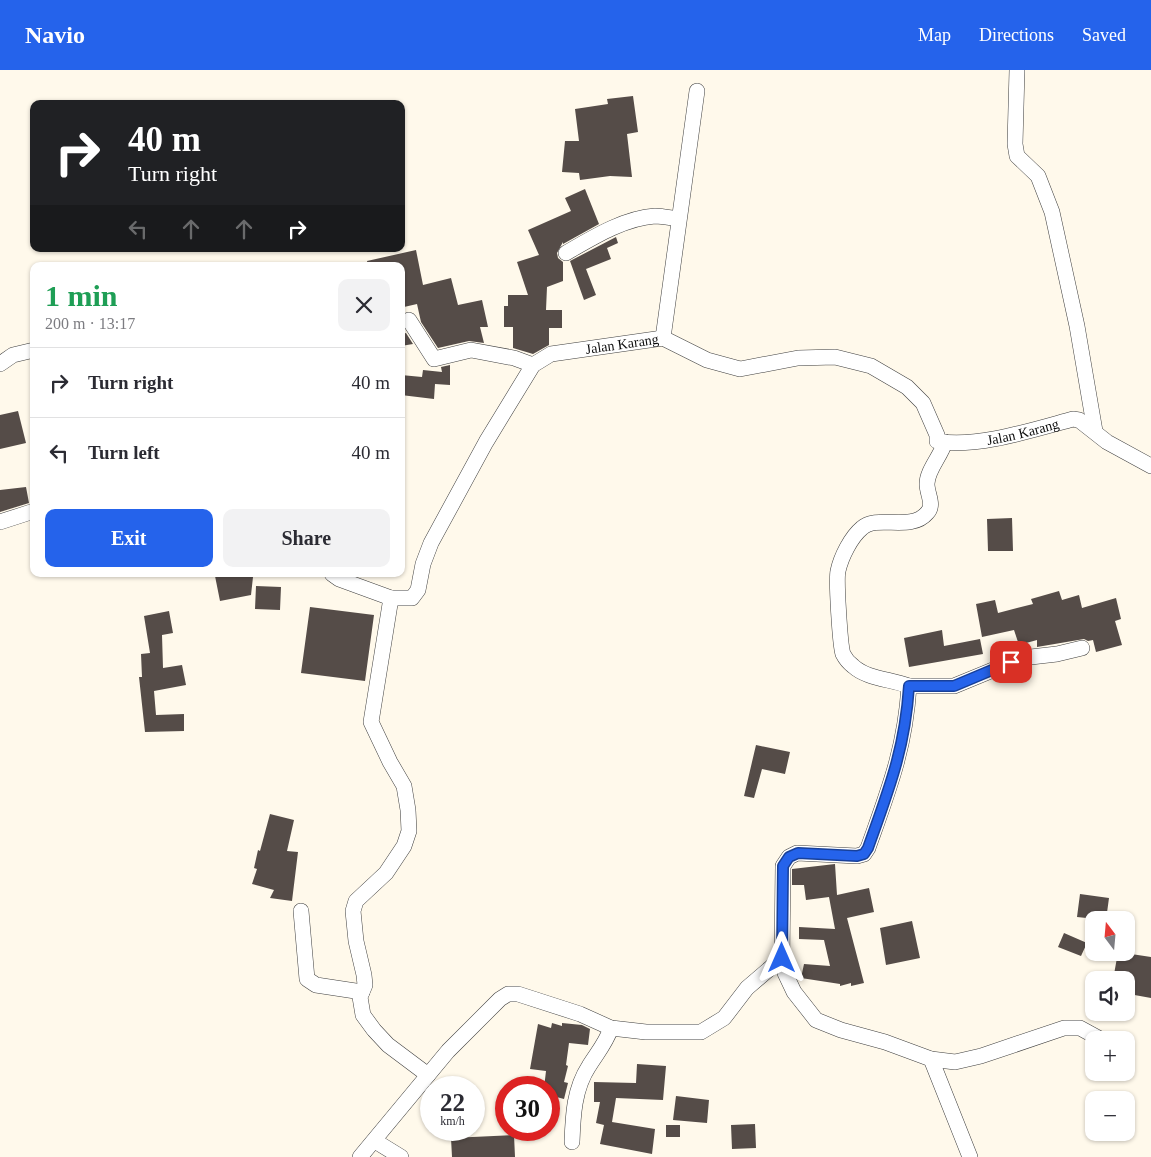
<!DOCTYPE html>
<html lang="en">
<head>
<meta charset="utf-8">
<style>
  :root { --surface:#fff; --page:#f2f2f3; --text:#2b2b33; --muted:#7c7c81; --line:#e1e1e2; --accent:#2563eb }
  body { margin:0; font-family:"Times New Roman",serif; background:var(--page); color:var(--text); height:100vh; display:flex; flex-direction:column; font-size:19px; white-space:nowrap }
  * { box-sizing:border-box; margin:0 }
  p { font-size:16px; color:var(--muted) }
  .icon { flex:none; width:28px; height:28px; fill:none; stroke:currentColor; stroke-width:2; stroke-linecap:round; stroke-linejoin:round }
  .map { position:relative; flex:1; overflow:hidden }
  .sheet { position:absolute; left:30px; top:192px; width:375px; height:315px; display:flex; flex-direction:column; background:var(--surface); border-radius:10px; box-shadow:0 1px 4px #0004 }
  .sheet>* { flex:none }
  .guide { position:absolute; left:30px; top:30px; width:375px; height:152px; border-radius:10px; box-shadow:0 1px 4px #0004; background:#202124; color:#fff; overflow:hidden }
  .needle { width:32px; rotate:344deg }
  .tools { position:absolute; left:1085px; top:841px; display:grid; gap:10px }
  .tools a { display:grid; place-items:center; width:50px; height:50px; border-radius:10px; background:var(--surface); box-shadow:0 1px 4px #0004; font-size:25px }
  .speed { position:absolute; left:420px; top:1006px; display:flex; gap:10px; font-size:25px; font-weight:700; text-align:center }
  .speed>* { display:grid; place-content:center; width:65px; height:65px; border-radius:50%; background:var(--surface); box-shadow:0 1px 4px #0004; line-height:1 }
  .speed small { font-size:12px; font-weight:400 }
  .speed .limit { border:8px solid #d22; background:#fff; color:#111 }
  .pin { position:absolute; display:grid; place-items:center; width:42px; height:42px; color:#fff; margin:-21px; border-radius:10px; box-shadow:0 2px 8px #0006 }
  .me { position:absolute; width:55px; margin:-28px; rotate:0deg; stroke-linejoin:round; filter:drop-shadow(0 0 4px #0008) }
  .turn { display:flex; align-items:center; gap:18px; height:105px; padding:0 15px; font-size:22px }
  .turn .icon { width:65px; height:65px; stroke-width:2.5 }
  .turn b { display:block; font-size:35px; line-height:42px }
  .lanes { display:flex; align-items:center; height:48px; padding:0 15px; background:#0003; justify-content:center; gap:25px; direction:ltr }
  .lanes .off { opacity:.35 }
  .round { display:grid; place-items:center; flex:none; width:52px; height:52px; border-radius:10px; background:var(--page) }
  .overview { display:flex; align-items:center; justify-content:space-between; height:85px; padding:0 15px }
  h1 { font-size:30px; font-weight:700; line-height:38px; color:#1e9e55 }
  .action { display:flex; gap:10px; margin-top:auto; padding:10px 15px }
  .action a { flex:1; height:58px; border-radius:10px; background:var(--accent); color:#fff; font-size:20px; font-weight:700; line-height:58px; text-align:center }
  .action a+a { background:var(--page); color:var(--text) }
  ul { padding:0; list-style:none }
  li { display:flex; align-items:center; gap:15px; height:70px; padding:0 15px; border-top:1px solid var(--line) }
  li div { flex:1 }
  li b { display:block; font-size:19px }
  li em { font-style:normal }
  header { display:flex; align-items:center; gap:30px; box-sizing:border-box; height:70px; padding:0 25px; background:var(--accent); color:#fff }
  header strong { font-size:24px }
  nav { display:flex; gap:28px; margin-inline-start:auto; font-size:18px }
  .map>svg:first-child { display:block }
</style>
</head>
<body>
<header>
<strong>Navio</strong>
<nav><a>Map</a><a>Directions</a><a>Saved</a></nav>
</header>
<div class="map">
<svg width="1151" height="1087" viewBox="0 0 1151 1087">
  <rect width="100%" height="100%" fill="#fff9eb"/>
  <path fill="#554c48" d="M 633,26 L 638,62 L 627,64 L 632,107 L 610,106 L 580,110 L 579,103 L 562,102 L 565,71 L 579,71 L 575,39 L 608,34 L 607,29 Z
    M 585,119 L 599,154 L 563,174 L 563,172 L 557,183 L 558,188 L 563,192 L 563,211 L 547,217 L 546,240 L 562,240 L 562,258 L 549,258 L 549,275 L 533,284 L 513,278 L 513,257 L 504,257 L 504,236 L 508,236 L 508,225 L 528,225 L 517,192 L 539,185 L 528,160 L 571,141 L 565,128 Z
    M 616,167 L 618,173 L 607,178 L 611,189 L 586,199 L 596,225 L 584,230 L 570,191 Z
    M 416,180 L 423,215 L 451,208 L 458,235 L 482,230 L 488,257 L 480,257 L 484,273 L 469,271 L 438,278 L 421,252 L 417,234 L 404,237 L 401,225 L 401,196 L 368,196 L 367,191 Z
    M 406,263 L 413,274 L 401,276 L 401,264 Z
    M 450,295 L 450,315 L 435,314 L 434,329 L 401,325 L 401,305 L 422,307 L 423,300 L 442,302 L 441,297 Z
    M 18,341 L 26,373 L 0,379 L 0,345 Z
    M 26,417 L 29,433 L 0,442 L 0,420 Z
    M 1012,448 L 1013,481 L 988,481 L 987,449 Z
    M 233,504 L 253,507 L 251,525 L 220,531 L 215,506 Z
    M 256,516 L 281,517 L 280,540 L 255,539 Z
    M 1059,521 L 1062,530 L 1079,525 L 1082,538 L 1116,528 L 1121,549 L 1115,551 L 1122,575 L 1096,582 L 1093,570 L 1088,571 L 1084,569 L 1037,577 L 1037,570 L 1019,575 L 1014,560 L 982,567 L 976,534 L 995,530 L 998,543 L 1033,534 L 1031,529 Z
    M 310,537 L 374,545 L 365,611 L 301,603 Z
    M 169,541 L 173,563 L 162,565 L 163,598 L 182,595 L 186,615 L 154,621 L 156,645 L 184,644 L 184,661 L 145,662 L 139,607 L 142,607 L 141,584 L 150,583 L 144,546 Z
    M 942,560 L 944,576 L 980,569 L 983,584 L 909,597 L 904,568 Z
    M 756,675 L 790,682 L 785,704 L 762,699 L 754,728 L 744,726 Z
    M 270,744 L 294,750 L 287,781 L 298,782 L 292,831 L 270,828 L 274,820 L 252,814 L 257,799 L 254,798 L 258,780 L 260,781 Z
    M 835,794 L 837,825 L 869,818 L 874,842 L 847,848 L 864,913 L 851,916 L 851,913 L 840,916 L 840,914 L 801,908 L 804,894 L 830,896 L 824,870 L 799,869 L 799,857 L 835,859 L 829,827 L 806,830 L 804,815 L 792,815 L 792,799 Z
    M 1080,824 L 1109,828 L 1106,850 L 1077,847 Z
    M 912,851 L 920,888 L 886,895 L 880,858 Z
    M 1064,863 L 1087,873 L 1081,886 L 1058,877 Z
    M 1118,882 L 1151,887 L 1151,928 L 1129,924 L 1130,922 L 1126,921 L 1126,910 L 1113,910 Z
    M 552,953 L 562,956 L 562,953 L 582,955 L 590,959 L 588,975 L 569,973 L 566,995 L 568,996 L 564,1012 L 568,1013 L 564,1029 L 549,1025 L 549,1018 L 544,1018 L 546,1001 L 530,999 L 538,954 L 551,958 Z
    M 637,994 L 666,996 L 663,1030 L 616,1028 L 612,1052 L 655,1059 L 652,1084 L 600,1074 L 604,1055 L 596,1053 L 600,1032 L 594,1032 L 594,1012 L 636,1013 Z
    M 676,1026 L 709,1030 L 707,1053 L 673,1050 Z
    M 755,1054 L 756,1078 L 732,1079 L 731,1055 Z
    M 666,1055 L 680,1055 L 680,1067 L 666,1067 Z
    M 514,1065 L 515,1087 L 452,1087 L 451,1068 Z"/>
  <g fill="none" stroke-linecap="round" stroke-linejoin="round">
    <defs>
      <g id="minor">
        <path d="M 1017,0 L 1015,74 L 1017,86 L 1038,106 L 1052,142 L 1077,256 L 1095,361"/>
        <path d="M 566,183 C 592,168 624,148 655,146 C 662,146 671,148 678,149"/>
        <path d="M 409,250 L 434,289 L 471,280 L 514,288 L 533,295"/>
        <path d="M 663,268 L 697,21"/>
        <path d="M 0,294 L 13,285 L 34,280"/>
        <path d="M 945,372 C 941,386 927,400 927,414 C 927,424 935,435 927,443 C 911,462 877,444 862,458 C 851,467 841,487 838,501 C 836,510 840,575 843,584 C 845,588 849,593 853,596 C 867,609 891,609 909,616 C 905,679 889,719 868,778 L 864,784 L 857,786 L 797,783 L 789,787 L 783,796 L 782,888 L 785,903 L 794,922 L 816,950 L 841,960 L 885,972 L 931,989 L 955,992 L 981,986 L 1064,958 L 1080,958 L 1102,970"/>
        <path d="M 0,452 L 34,441"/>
        <path id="s1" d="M 332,504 L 339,509 L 391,528 L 412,528 L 418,520 L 423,494 L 431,473 L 486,372 L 533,295 L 551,284 L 663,268 L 707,290 L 740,299 L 798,288 L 835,287 L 871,296 L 907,317 L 923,333 L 937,365 L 937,371 C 974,379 1036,359 1073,349 L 1079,350 L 1107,372 L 1151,396"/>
        <path d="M 391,528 L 371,652 L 390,692 L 404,716 L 408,740 L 409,761 L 404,776 L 386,803 L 356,831 L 353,841 L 356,871 L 364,905 L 365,915 L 360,927 L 363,945 L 374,960 L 388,975 L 428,1005"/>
        <path d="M 909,616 L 954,616 L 1022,588 L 1057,584 L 1082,578"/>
        <path d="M 301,841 L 307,909 L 316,915 L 362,922"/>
        <path d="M 1126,983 L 1127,983"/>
        <path d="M 931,989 L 970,1087"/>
        <path d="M 375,1071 L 401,1087"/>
        <path d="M 572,1072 C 573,1045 574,1019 589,996 C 597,983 606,973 611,958"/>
        <path d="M 360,1087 L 448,981 L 500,929 L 508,924 L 518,924 L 580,944 L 611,958 L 646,962 L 701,962 L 724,948 L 747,918 L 782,888"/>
      </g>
    </defs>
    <use href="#minor" stroke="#3f3f3f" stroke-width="16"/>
    <use href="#minor" stroke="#fff" stroke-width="15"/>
  </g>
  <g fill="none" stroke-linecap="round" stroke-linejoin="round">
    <defs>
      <path id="route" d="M 782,888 L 783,796 L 789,787 L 798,783 L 857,786 L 864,784 L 868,778 C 889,719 905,679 909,616 L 954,616 L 1011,592"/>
    </defs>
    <use href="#route" stroke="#184099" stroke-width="12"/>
    <use href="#route" stroke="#2563eb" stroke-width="9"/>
  </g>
  <g text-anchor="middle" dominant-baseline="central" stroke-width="5" stroke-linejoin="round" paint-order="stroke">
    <g font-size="14" fill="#0c0c0c" stroke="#fff">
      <text stroke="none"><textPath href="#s1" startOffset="442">Jalan Karang</textPath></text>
      <text stroke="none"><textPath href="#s1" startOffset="892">Jalan Karang</textPath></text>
    </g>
  </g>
</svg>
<div class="tools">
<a><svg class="needle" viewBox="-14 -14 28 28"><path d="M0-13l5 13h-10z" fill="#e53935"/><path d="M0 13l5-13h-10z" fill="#7c7c81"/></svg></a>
<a><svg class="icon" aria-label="sound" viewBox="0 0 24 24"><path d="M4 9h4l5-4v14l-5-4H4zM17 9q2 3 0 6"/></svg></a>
<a>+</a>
<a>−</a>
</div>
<div class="speed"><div>22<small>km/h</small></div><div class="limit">30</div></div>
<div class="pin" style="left:1011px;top:592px;background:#d93025"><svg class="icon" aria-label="arrive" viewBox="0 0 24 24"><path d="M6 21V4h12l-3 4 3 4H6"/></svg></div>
<svg class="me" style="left:782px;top:888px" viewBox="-20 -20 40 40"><path d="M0-17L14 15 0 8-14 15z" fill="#2563eb" stroke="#fff" stroke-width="4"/></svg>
<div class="guide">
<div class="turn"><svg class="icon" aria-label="right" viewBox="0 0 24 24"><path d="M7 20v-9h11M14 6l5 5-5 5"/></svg><div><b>40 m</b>Turn right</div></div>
<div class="lanes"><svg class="icon off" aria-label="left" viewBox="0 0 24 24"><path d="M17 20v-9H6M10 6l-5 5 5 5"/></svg><svg class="icon off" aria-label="ahead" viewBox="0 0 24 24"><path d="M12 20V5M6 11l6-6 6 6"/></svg><svg class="icon off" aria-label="ahead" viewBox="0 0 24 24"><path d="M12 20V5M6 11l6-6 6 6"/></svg><svg class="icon" aria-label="right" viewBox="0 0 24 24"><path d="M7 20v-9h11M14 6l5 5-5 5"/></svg></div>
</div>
<section class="sheet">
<div class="overview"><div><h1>1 min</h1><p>200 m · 13:17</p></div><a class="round"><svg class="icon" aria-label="close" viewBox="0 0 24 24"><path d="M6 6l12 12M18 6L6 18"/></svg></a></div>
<ul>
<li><svg class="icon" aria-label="right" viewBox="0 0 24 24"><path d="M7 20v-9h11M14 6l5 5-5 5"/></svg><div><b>Turn right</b></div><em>40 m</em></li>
<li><svg class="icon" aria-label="left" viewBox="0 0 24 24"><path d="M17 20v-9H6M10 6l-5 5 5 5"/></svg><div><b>Turn left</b></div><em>40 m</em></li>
</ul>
<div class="action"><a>Exit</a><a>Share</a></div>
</section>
</div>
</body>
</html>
